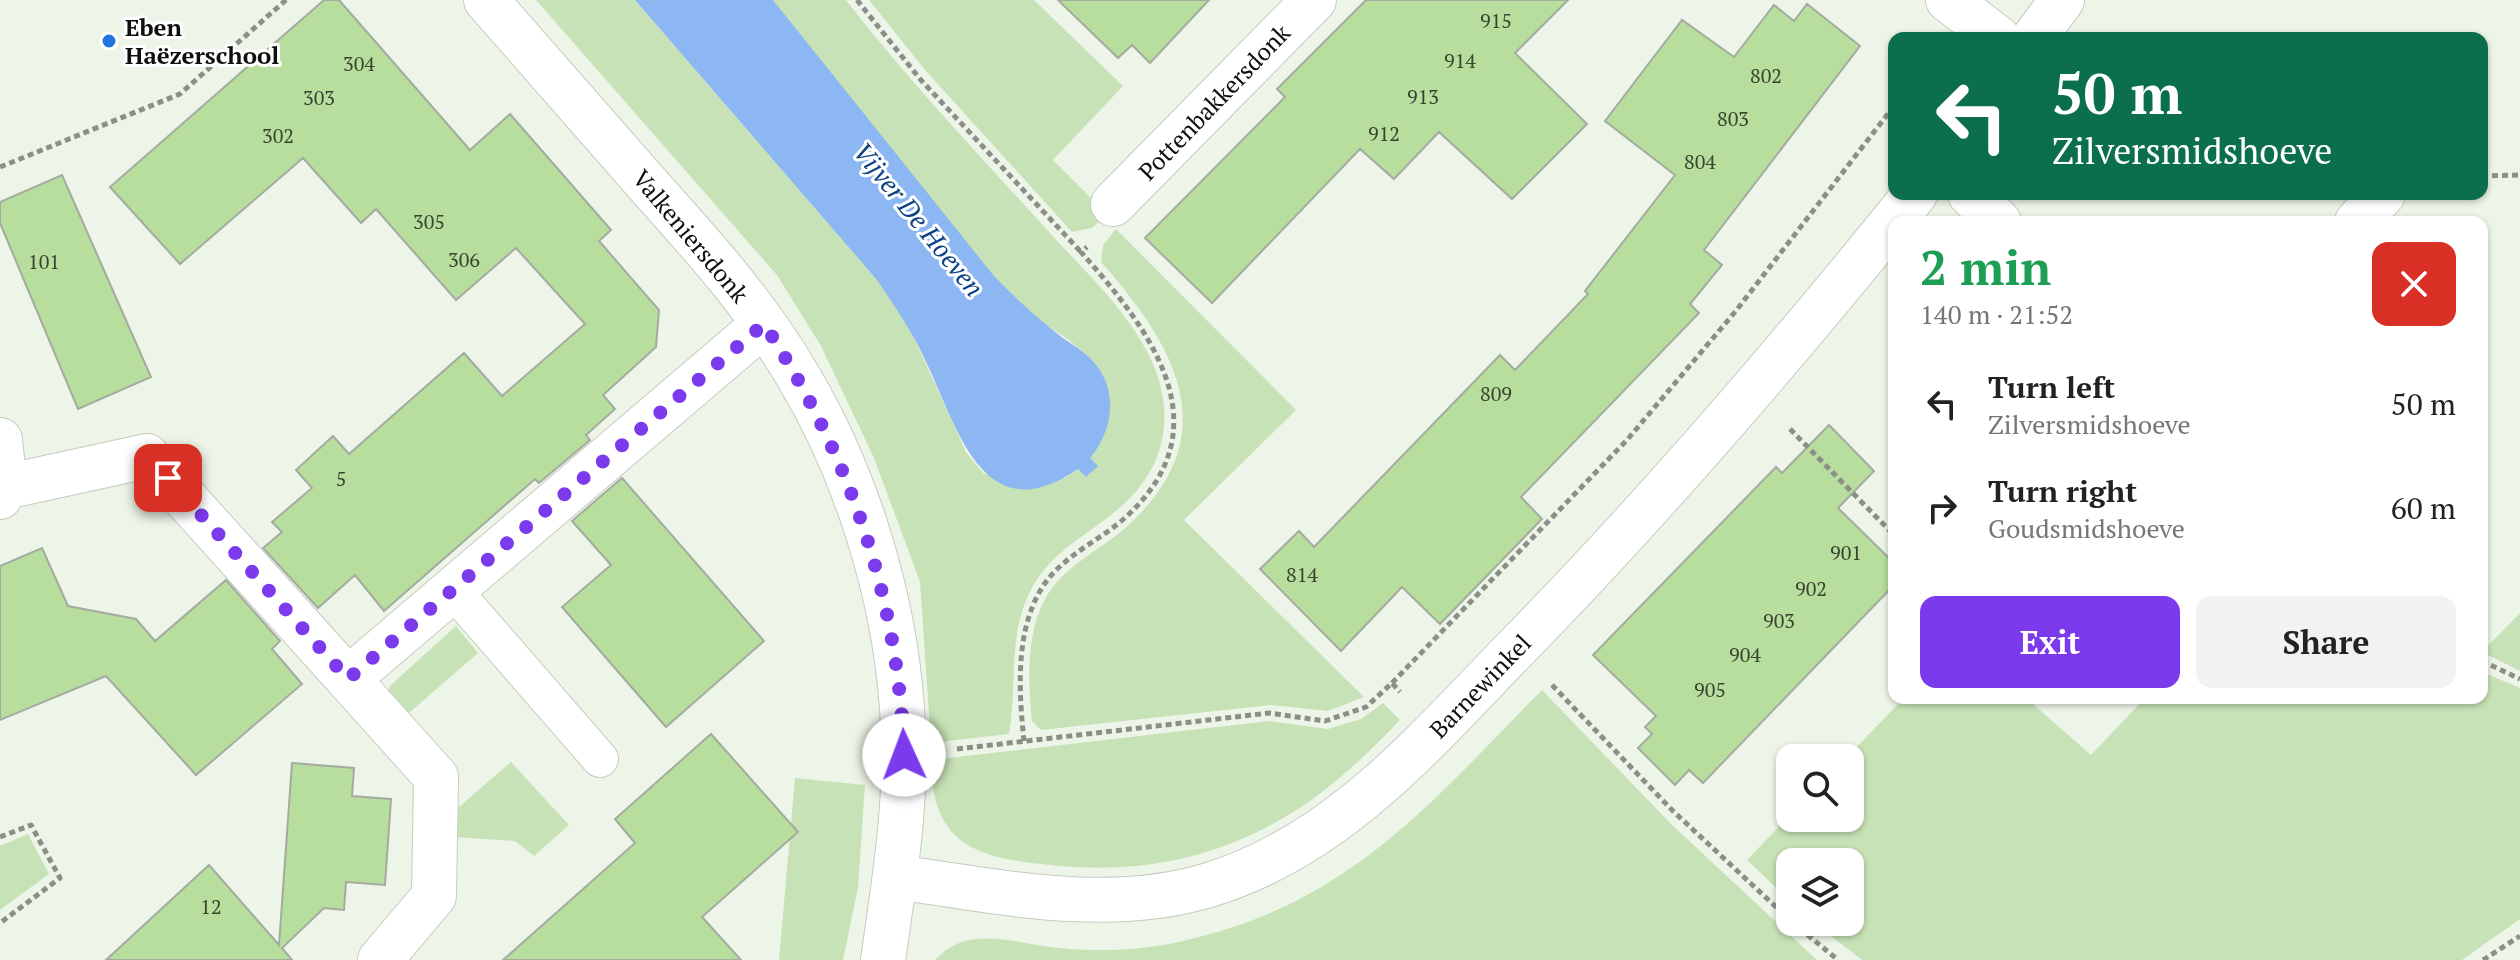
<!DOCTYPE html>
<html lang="en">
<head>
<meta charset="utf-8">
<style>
  :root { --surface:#fff; --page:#f2f2f2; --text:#222; --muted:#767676; --accent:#7c3aed }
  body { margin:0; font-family:"PT Serif",serif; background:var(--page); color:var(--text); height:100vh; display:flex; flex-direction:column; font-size:30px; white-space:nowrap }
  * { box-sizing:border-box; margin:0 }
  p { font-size:26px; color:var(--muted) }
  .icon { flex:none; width:44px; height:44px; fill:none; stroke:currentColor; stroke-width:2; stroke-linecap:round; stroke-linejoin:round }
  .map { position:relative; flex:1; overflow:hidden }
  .sheet { position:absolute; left:1888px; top:216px; width:600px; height:488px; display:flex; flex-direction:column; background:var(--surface); border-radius:16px; box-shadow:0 2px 6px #0004 }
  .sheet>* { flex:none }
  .banner { position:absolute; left:1888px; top:32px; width:600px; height:168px; border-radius:16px; box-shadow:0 2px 6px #0004; background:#0b6e4f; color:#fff; overflow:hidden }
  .tools { position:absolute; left:1776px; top:744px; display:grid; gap:16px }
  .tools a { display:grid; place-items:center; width:88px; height:88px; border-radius:16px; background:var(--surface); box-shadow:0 2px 6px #0004; font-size:40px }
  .pin { position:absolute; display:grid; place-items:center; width:68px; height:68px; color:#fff; margin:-34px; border-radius:16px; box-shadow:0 4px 12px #0006 }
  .me { position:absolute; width:88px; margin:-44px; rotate:358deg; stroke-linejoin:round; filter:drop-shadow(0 0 6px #0008) }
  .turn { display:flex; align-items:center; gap:28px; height:168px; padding:0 32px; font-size:36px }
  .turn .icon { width:104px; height:104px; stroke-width:2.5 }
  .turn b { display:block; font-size:56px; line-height:68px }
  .round { display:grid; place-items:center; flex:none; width:84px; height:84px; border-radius:16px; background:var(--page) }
  .summary { display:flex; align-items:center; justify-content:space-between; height:136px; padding:0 32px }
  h1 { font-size:48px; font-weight:700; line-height:60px; color:#1e9e55 }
  .primary-button { display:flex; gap:16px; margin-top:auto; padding:16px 32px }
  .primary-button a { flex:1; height:92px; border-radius:16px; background:var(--accent); color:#fff; font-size:32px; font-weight:700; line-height:92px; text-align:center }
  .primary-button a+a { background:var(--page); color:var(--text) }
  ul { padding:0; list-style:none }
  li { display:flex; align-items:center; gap:24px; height:104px; padding:0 32px }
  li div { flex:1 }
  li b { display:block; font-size:30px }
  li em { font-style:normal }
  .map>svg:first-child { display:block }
</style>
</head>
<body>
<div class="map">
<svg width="2520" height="960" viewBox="0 0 2520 960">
  <rect width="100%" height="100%" fill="#edf5e8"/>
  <path fill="#c8e2b7" d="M 536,0 L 635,0 L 877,280 L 910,329 L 966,452 L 984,474 L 1065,478 L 1078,469 L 1086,477 L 1097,466 L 1089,458 C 1116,427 1117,383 1086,354 C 1071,340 1052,330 1036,317 C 1017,301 1000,283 983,265 L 773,0 L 846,0 C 909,81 980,156 1049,232 C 1086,273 1131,313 1153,364 C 1167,397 1169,431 1154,464 C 1124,526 1057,535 1030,592 C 1007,638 1018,686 1009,734 L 931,743 L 920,582 L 874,458 L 821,346 L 777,275 Z
    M 869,0 L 1034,0 L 1123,86 L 1053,160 L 1107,214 L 1092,228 L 1072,232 L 925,70 Z
    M 1116,229 L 1296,410 L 1184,520 L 1364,697 L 1328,711 L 1271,705 L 1041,730 L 1032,721 C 1028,685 1026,634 1044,601 C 1062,567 1096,553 1124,529 C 1228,437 1177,348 1101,262 L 1103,245 Z
    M 2520,613 L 2520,671 L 2482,652 Z
    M 456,626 L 478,653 L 402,719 L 386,694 L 391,685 Z
    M 2482,672 L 2520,688 L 2520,919 L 2462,960 L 1862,960 L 1813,922 L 1850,922 L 1850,862 L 1790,862 L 1790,901 L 1747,860 L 1790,815 L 1790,818 L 1850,818 L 1850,758 L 1846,758 L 1904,698 L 2026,698 L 2091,755 L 2145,698 L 2482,698 Z
    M 1542,690 L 1672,825 L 1817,960 L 935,960 C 946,948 960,940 977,939 C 1004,936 1034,946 1061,948 C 1107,953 1155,949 1199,937 C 1356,897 1434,799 1542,690 Z
    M 1383,703 L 1400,720 C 1357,765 1314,805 1257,832 C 1191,864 1122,873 1050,865 C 977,858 931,845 931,760 L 1269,721 L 1328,729 L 1361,719 Z
    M 511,762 L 569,825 L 534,856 L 515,841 L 454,837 L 459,807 Z
    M 795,778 L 865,785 L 858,888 L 843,960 L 779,960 Z
    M 28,834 L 49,874 L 0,910 L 0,846 Z"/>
  <path fill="#8db7f2" d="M 635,0 L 773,0 L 994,276 C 1013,296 1033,314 1054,331 C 1065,341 1079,347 1089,357 C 1119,386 1115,428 1090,458 L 1098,466 L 1086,477 L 1078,469 C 984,534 958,429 927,364 C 914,334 895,307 877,280 Z"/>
  <path fill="#b7de9d" stroke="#a4aba0" stroke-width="2" d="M 324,0 L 339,0 L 470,150 L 510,114 L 611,230 L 599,241 L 659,310 L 656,347 L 603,395 L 615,409 L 586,435 L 590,440 L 539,483 L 535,479 L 384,611 L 355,575 L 318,608 L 263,548 L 282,532 L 272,522 L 312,488 L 296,470 L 333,436 L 349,454 L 464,353 L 502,396 L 585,324 L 516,248 L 456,300 L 376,209 L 361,223 L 303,158 L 180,264 L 110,187 Z
    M 1058,0 L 1209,0 L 1150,63 L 1132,45 L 1118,58 Z
    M 1366,0 L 1568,0 L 1515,53 L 1587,124 L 1512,199 L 1439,132 L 1394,179 L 1360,149 L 1212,303 L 1145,238 L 1285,97 L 1277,89 Z
    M 1807,4 L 1860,46 L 1704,250 L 1722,265 L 1690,304 L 1699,313 L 1521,497 L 1542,519 L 1440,624 L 1402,587 L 1341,651 L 1260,569 L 1299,531 L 1314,547 L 1500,355 L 1515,370 L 1588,294 L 1585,291 L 1675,175 L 1605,121 L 1682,20 L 1734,57 L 1774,5 L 1794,21 Z
    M 62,175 L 151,377 L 78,409 L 0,223 L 0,202 Z
    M 1829,425 L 1874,471 L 1838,508 L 1894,563 L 1894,585 L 1703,783 L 1689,770 L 1675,785 L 1638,748 L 1652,734 L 1645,727 L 1656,716 L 1593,655 L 1776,467 L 1782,473 Z
    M 622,478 L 764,641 L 666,727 L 562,607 L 611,565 L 572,521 Z
    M 42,548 L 68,606 L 136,619 L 155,641 L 226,580 L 280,641 L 272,649 L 302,684 L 196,775 L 106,676 L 0,720 L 0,566 Z
    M 711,734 L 798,832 L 702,917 L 741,960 L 503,960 L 635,843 L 615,819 Z
    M 292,763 L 354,768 L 352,796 L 391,799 L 385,885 L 346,882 L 344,910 L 324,908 L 282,948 L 292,960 L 106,960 L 209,865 L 279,945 Z"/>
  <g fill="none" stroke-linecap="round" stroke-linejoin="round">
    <defs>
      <path id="lane" d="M 453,590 L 600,759"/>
      <path id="street" d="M 486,0 C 540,62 595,124 649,186 C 703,246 757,306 798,376 C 856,473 894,595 902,708 C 909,792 895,877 883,960
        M 1948,0 L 1998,38
        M 2034,38 L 2062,0
        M 1970,194 L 1999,222
        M 1113,204 L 1314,0
        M 2357,222 L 2383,194
        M 0,440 L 5,487
        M 0,497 L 5,487 L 147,456 L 348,679
        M 895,877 C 998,891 1107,916 1209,885 C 1340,845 1427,739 1519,645 C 1659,502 1789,350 1915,194
        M 380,960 L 434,896 L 436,777 L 348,679 L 764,324"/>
    </defs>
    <use href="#lane" stroke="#c5ccc0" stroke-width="38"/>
    <use href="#street" stroke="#c5ccc0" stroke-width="46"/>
    <path stroke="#8b9087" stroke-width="5" stroke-dasharray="6 4" stroke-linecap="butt" d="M 857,0 L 920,79 L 1081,252
      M 0,167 L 180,94 L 286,0
      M 2482,176 L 2520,175
      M 1790,429 L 1894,535
      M 2482,661 L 2520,679
      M 1392,683 L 1627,440 L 1735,312 L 1894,106
      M 1552,685 L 1673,811 L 1790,920
      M 1024,741 C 1019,693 1015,635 1040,591 C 1060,556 1099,542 1127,516 C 1225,425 1149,329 1081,252 L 1087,247
      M 957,749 L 1269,713 L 1325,721 L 1366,707 L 1392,683 L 1400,692
      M 0,837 L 31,825 L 60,878 L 0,923
      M 1792,922 L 1838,960
      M 2483,960 L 2520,936"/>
    <use href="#lane" stroke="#fff" stroke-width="36"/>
    <use href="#street" stroke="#fff" stroke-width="44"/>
  </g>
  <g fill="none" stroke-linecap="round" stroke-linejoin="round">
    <path stroke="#7c3aed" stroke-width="14" stroke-dasharray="0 25.2" d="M 168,478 L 348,679 L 764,324 C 849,453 899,599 904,755"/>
  </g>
  <circle fill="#2074de" stroke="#fff" stroke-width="3" cx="109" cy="41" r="8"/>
  <g text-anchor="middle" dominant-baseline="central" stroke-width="6" stroke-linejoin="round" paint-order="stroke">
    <g font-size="20" fill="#384430">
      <text x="1496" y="20">915</text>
      <text x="1460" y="60">914</text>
      <text x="359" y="63">304</text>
      <text x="1766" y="75">802</text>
      <text x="1423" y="96">913</text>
      <text x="319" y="97">303</text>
      <text x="1733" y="118">803</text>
      <text x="1384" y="133">912</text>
      <text x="278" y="135">302</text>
      <text x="1700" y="161">804</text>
      <text x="429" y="221">305</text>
      <text x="464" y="259">306</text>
      <text x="44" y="261">101</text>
      <text x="1496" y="393">809</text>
      <text x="341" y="478">5</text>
      <text x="1846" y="552">901</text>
      <text x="1302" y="574">814</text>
      <text x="1811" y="588">902</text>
      <text x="1779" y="620">903</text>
      <text x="1745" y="654">904</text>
      <text x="1710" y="689">905</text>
      <text x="211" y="906">12</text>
    </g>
    <g font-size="24" font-weight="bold" fill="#0d100c" stroke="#fff" text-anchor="start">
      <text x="125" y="27">Eben<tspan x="125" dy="28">Haëzerschool</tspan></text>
    </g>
    <g font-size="24" fill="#0d100c" stroke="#fff">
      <text transform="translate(1214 102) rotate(-46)">Pottenbakkersdonk</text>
      <text transform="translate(691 236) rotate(50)">Valkeniersdonk</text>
      <text transform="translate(1480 686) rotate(-46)">Barnewinkel</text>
    </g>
    <g font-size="26" font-style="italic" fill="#0b4286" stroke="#fff">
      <text transform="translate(919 219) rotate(51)">Vijver De Hoeven</text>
    </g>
  </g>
</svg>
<div class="tools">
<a><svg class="icon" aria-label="search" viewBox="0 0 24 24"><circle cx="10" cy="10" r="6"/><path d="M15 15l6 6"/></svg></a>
<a><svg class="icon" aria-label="layers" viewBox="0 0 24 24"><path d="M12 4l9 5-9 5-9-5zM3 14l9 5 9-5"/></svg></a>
</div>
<div class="pin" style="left:168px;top:478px;background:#d93025"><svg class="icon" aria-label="arrive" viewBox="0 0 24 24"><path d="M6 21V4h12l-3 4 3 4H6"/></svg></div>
<svg class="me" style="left:904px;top:755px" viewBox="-20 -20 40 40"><circle r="19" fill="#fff"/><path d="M0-13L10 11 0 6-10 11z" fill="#7c3aed"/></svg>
<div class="banner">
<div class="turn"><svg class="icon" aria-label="left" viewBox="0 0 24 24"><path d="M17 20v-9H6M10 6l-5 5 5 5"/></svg><div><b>50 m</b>Zilversmidshoeve</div></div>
</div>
<section class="sheet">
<div class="summary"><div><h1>2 min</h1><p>140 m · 21:52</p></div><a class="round" style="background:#d93025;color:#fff"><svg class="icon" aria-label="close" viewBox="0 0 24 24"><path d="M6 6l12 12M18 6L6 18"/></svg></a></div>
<ul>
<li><svg class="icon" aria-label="left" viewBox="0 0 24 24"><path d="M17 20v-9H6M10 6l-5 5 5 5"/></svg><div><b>Turn left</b><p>Zilversmidshoeve</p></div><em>50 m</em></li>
<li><svg class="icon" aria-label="right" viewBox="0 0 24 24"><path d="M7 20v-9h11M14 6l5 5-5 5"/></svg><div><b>Turn right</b><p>Goudsmidshoeve</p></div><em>60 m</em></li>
</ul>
<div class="primary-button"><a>Exit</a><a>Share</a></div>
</section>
</div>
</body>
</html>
